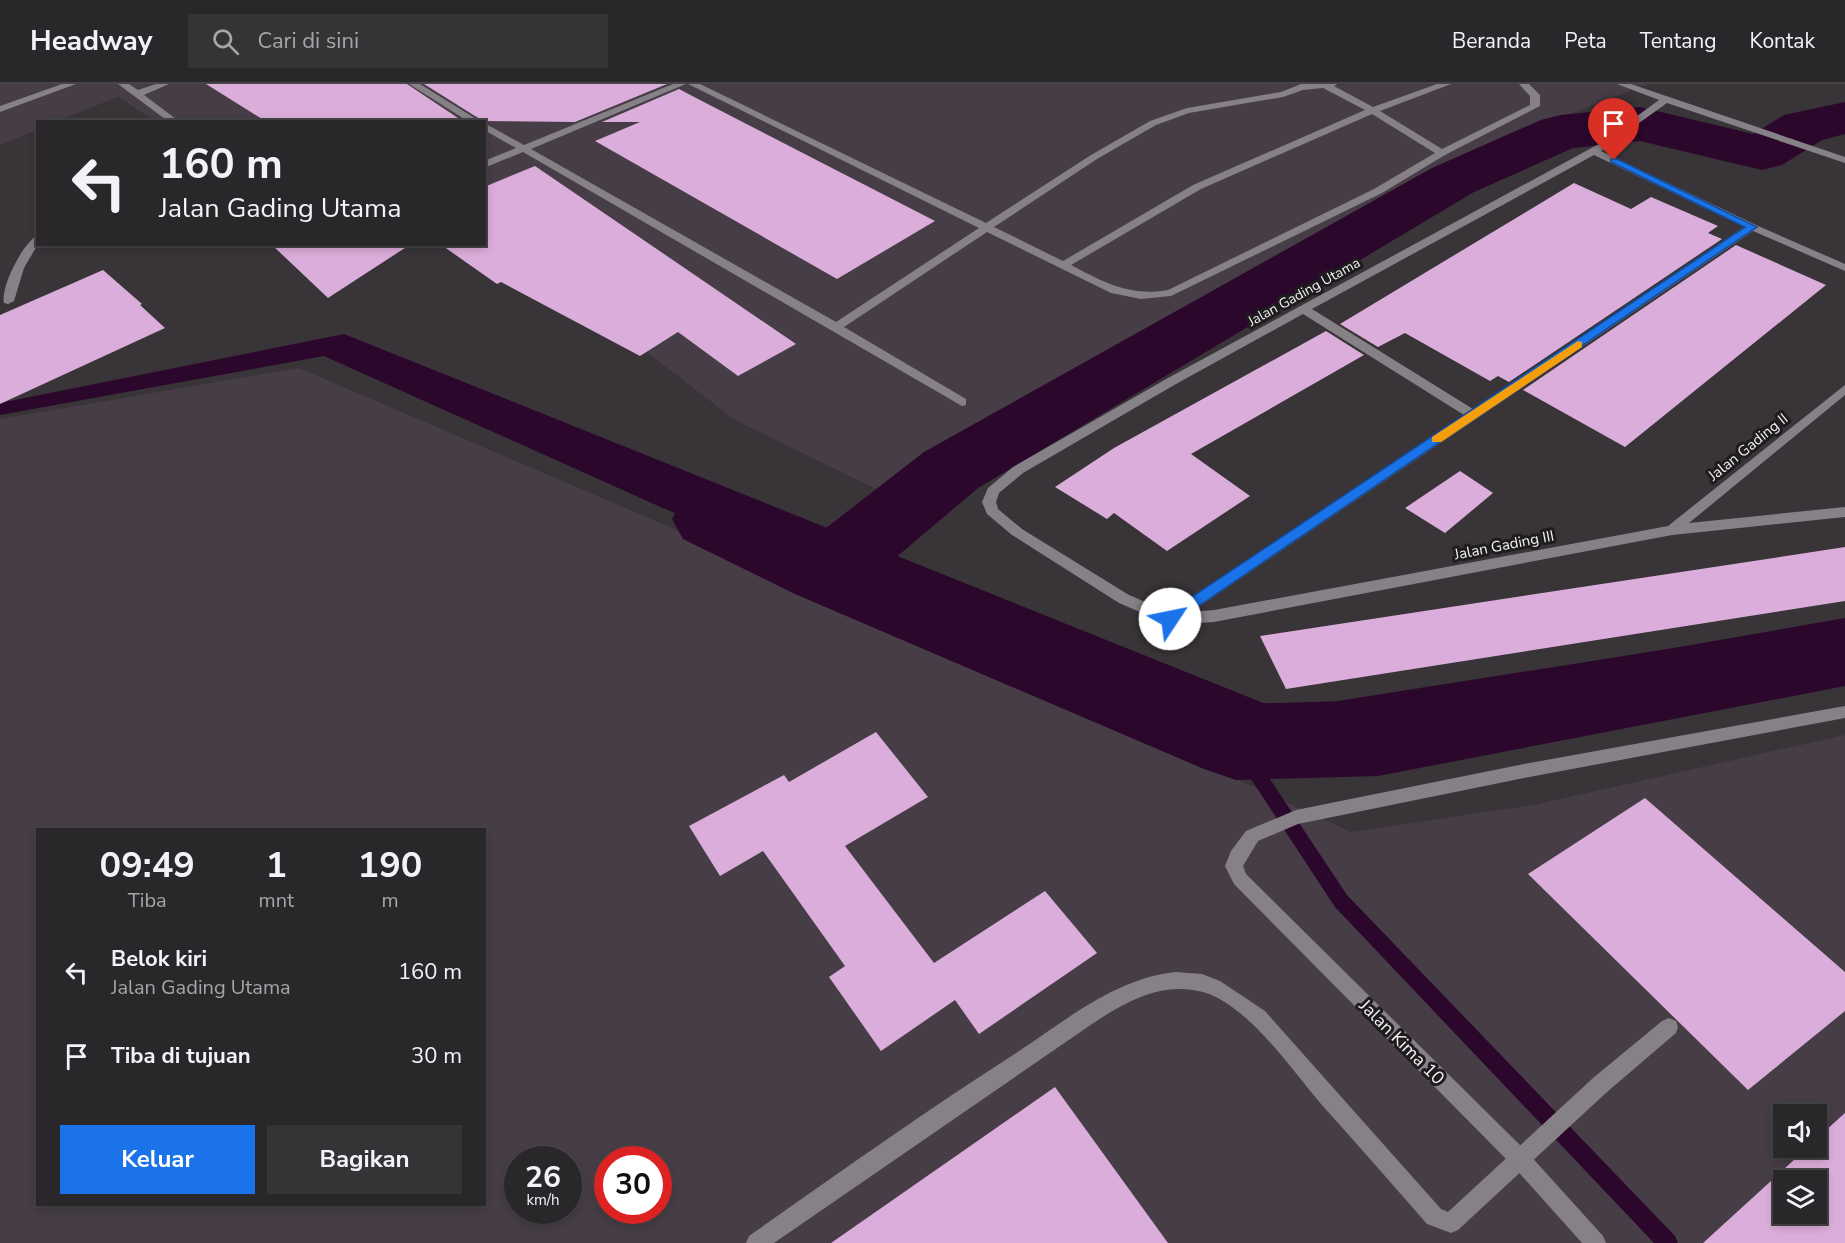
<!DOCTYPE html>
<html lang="id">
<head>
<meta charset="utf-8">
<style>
  :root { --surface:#2a272a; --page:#363336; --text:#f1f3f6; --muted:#a5a5a8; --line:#464447; --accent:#1a73e8 }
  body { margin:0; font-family:"Nunito Sans",sans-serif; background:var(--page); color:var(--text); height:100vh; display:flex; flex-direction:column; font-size:22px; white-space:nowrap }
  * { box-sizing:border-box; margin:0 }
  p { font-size:20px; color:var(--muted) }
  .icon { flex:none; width:33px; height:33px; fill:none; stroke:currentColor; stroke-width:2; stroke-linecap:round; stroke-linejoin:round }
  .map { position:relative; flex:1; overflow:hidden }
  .side { position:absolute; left:36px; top:744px; width:450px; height:378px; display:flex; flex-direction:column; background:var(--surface); border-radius:0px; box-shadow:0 3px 9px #0003,0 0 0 2px var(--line) }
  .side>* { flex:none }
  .guide { position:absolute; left:36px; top:36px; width:450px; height:126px; border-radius:0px; box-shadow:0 3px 9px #0003,0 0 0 2px var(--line); background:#2a272a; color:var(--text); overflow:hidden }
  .tools { position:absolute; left:1773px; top:1020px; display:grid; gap:12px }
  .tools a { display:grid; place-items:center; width:54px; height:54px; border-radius:0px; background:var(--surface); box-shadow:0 3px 9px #0003,0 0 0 2px var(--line); font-size:30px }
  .speed { position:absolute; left:504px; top:1062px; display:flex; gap:12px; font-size:30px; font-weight:700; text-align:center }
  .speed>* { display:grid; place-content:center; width:78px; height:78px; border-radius:50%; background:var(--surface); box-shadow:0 3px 9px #0003,0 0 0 2px var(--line); line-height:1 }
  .speed small { font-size:15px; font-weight:400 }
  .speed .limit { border:9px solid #d22; background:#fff; color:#111 }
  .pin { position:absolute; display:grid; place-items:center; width:51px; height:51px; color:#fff; margin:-62px -26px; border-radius:50% 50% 50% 0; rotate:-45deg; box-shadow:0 0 6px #0007 }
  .pin .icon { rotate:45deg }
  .me { position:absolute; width:66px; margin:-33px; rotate:56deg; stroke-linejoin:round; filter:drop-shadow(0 0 4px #0008) }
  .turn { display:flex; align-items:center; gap:21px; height:126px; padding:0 24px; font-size:27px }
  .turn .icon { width:78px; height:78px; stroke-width:2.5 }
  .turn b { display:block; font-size:42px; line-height:51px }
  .eta { display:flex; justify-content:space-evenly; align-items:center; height:102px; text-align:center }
  .eta b { font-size:36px; font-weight:700; line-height:42px }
  .primary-button { display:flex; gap:12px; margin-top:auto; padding:12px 24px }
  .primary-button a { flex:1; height:69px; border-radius:0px; background:var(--accent); color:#fff; font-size:24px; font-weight:700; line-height:69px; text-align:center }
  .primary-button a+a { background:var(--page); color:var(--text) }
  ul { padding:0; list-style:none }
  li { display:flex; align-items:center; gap:18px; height:84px; padding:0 24px }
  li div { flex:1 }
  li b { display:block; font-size:22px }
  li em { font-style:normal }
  header { display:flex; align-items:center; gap:36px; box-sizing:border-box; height:84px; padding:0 30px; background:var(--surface); border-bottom:2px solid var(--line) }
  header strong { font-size:28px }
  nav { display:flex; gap:33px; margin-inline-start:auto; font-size:21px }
  .search { width:420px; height:54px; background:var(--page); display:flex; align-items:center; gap:15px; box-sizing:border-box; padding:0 21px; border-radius:0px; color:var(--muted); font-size:22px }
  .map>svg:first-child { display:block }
</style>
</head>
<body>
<header>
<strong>Headway</strong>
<div class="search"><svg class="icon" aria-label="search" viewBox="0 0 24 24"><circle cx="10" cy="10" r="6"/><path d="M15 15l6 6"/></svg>Cari di sini</div>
<nav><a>Beranda</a><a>Peta</a><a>Tentang</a><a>Kontak</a></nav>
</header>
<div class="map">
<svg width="1845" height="1159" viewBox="0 0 1845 1159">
  <rect width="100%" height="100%" fill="#383438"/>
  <path fill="#463d46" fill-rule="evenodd" d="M 0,0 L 1648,0 L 1562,33 L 880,407 L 735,336 L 532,180 L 485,156 L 484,38 L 155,37 L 118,13 L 57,37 L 38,38 L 37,46 L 0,61 Z
    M 299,284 L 989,580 L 1351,748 L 1533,721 L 1845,651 L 1845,1159 L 0,1159 L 0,335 ZM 38,746 L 484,746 L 484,1120 L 38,1120 ZM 1784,1030 L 1816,1030 L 1816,1064 L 1784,1064 ZM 518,1076 L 568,1076 L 568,1126 L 518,1126 ZM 608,1076 L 658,1076 L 658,1126 L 608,1126 ZM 1784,1096 L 1816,1096 L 1816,1130 L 1784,1130 Z"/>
  <path fill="#2b072c" d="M 344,250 L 1281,626 L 1845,537 L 1845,574 L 1266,665 L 665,425 L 324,272 L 0,331 L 0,319 Z"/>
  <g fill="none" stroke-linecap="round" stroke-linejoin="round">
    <path fill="#2b072c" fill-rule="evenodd" d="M 1236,651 L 1242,653 L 1347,811 L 1675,1152 L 1678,1159 L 1654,1159 L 1335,823 L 1230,663 L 1228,658 L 1230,653 Z"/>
    <path fill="#2b072c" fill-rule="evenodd" d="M 1845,18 L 1845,50 L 1822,56 L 1782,81 L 1762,86 L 1640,57 L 1573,64 L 1474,108 L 978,404 L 887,481 L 1240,620 L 1378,616 L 1845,534 L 1845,602 L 1378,692 L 1236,696 L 1204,685 L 795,510 L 683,455 L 672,435 L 683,415 L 711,407 L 739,415 L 817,451 L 924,368 L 1432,84 L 1541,36 L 1561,31 L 1640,23 L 1753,50 L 1784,31 Z"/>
  </g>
  <path fill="#dbadda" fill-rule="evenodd" d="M 206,0 L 407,0 L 464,38 L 267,38 Z
    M 424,0 L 667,0 L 575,38 L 483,37 Z
    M 679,5 L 698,15 L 935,137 L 837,195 L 595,57 L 640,38 L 602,38 Z
    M 535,82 L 796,260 L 738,292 L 678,248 L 640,272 L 501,198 L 497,200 L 440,160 L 484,160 L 484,103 Z
    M 1574,99 L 1631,125 L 1651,113 L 1718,142 L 1708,149 L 1722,155 L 1509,298 L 1498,292 L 1490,297 L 1405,249 L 1378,263 L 1340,240 Z
    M 271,160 L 411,160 L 328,214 Z
    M 1736,161 L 1826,201 L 1625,363 L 1523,306 Z
    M 103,186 L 142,220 L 140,221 L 165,244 L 0,320 L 0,231 Z
    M 1326,247 L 1364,271 L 1191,370 L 1250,412 L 1167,467 L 1114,429 L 1107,435 L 1055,403 L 1114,364 Z
    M 1460,387 L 1493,409 L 1445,449 L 1405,424 Z
    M 1845,463 L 1845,517 L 1286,605 L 1260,552 Z
    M 876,648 L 928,713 L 845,762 L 934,879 L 1045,807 L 1097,869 L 979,950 L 955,916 L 881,967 L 829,893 L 845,882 L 763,767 L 720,792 L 689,742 L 784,691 L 789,698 Z
    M 1645,714 L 1845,888 L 1845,927 L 1748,1006 L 1528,790 Z
    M 1055,1003 L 1168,1159 L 831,1159 Z
    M 1845,1029 L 1845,1159 L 1703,1159 L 1807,1064 L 1816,1064 L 1816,1055 ZM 1784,1096 L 1816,1096 L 1816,1130 L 1784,1130 Z"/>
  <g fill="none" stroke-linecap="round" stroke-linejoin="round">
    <path stroke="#545054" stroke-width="10" stroke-dasharray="10 5" stroke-linecap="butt" d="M 1600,63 L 1618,50"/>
    <path fill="#868186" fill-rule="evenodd" d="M 118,0 L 129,0 L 138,6 L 156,0 L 169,0 L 144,11 L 180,38 L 169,38 Z
      M 409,0 L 420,0 L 481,38 L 469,38 Z
      M 673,0 L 686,0 L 531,65 L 836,238 L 979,144 L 688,0 L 700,0 L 986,139 L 1091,71 L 1150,37 L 1187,24 L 1281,8 L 1301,0 L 1337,0 L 1334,2 L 1373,23 L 1437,0 L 1451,0 L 1380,27 L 1442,65 L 1530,21 L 1530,12 L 1519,0 L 1529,0 L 1540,11 L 1540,22 L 1445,71 L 1382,109 L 1171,212 L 1141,215 L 1111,209 L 987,148 L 844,243 L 966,315 L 966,321 L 962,322 L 523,68 L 484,84 L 484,77 L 516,64 L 484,46 L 484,39 L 524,61 ZM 1323,4 L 1365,26 L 1193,101 L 1063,177 L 994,143 L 1097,75 L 1156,41 L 1189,29 L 1283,13 L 1303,6 ZM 1372,30 L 1435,69 L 1374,105 L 1168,206 C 1131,213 1103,198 1071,181 L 1201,105 Z
      M 38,151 L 38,160 L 24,184 L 14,217 L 8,220 L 4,219 C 0,204 23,158 38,151 Z
      M 1176,888 L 1202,890 L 1220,897 L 1265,927 L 1441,1125 L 1448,1128 L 1593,994 L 1662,937 L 1669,934 L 1676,937 L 1678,943 L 1676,949 L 1607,1008 L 1458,1146 L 1451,1149 L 1427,1140 C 1392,1100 1357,1060 1321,1020 C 1291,985 1248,921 1203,908 C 1162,897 1125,918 1092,940 L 774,1159 L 746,1159 L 749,1152 C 838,1089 927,1026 1019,967 C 1068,935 1116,894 1176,888 Z"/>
    <path fill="#868186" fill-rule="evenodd" d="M 62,0 L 76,0 L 0,28 L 0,22 Z
      M 1617,0 L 1631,0 L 1845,73 L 1845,79 L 1667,19 L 1621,52 L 1615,52 L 1615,48 L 1659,16 Z
      M 1597,61 L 1603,61 L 1605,63 L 1601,67 L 1756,141 L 1845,180 L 1845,187 L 1753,147 L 1191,528 L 1214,526 L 1668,442 L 1845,301 L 1845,311 L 1689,439 L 1845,423 L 1845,433 L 1672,451 L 1214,538 L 1170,541 L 1119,519 L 1012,451 L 987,430 L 982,418 L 988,404 L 1013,383 L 1168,294 ZM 1594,71 L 1744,143 L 1473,325 L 1312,225 ZM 1303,230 L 1464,331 L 1169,528 L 1129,511 L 1022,445 L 998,425 L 996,418 L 999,409 L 1023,389 L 1176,300 Z
      M 1845,622 L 1845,634 L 1524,694 L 1298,740 L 1258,757 L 1243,782 L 1246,790 L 1528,1069 L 1603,1152 L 1606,1159 L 1582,1159 L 1514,1083 L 1234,800 L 1225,782 L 1231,767 L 1246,747 L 1296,726 L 1524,680 Z"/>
  </g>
  <path fill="#1a73e8" stroke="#114b97" stroke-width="1.5" d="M 1611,75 L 1617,75 L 1757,143 L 1175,538 L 1165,538 L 1165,531 L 1745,143 L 1611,78 Z"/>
  <path fill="#f59e0b" d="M 1578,257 L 1582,258 L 1582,263 L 1441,358 L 1432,358 L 1432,353 Z"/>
  <g text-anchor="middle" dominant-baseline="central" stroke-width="6" stroke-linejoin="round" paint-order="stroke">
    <g font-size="14" fill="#f2f0f2" stroke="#1e1c1e">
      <text transform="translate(1304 208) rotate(-29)">Jalan Gading Utama</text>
    </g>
    <g font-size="15" fill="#f2f0f2" stroke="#1e1c1e">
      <text transform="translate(1748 363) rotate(-39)">Jalan Gading II</text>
      <text transform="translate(1504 461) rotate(-11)">Jalan Gading III</text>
    </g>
    <g font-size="18" fill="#f2f0f2" stroke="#1e1c1e">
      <text transform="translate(1402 958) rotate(45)">Jalan Kima 10</text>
    </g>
  </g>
</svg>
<div class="tools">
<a><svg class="icon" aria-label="sound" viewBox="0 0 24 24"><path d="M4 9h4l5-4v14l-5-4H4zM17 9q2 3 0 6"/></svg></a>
<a><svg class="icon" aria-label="layers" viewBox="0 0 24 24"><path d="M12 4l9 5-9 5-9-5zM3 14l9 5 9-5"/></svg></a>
</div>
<div class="speed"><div>26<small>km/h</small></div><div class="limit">30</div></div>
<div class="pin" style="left:1614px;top:76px;background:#d93025"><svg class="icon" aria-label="arrive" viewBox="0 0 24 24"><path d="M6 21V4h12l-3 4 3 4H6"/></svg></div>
<svg class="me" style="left:1170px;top:535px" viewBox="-20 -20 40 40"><circle r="19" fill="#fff"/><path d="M0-13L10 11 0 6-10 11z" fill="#1a73e8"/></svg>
<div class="guide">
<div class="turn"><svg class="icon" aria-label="left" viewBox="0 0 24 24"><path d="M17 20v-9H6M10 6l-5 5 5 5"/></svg><div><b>160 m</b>Jalan Gading Utama</div></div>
</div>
<section class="side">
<div class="eta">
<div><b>09:49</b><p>Tiba</p></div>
<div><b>1</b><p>mnt</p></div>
<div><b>190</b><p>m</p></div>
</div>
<ul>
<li><svg class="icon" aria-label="left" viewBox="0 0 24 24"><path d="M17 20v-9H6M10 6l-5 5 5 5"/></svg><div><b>Belok kiri</b><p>Jalan Gading Utama</p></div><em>160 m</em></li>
<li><svg class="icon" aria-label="arrive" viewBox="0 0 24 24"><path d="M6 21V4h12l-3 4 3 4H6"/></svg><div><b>Tiba di tujuan</b></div><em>30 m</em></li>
</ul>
<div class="primary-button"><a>Keluar</a><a>Bagikan</a></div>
</section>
</div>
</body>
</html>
